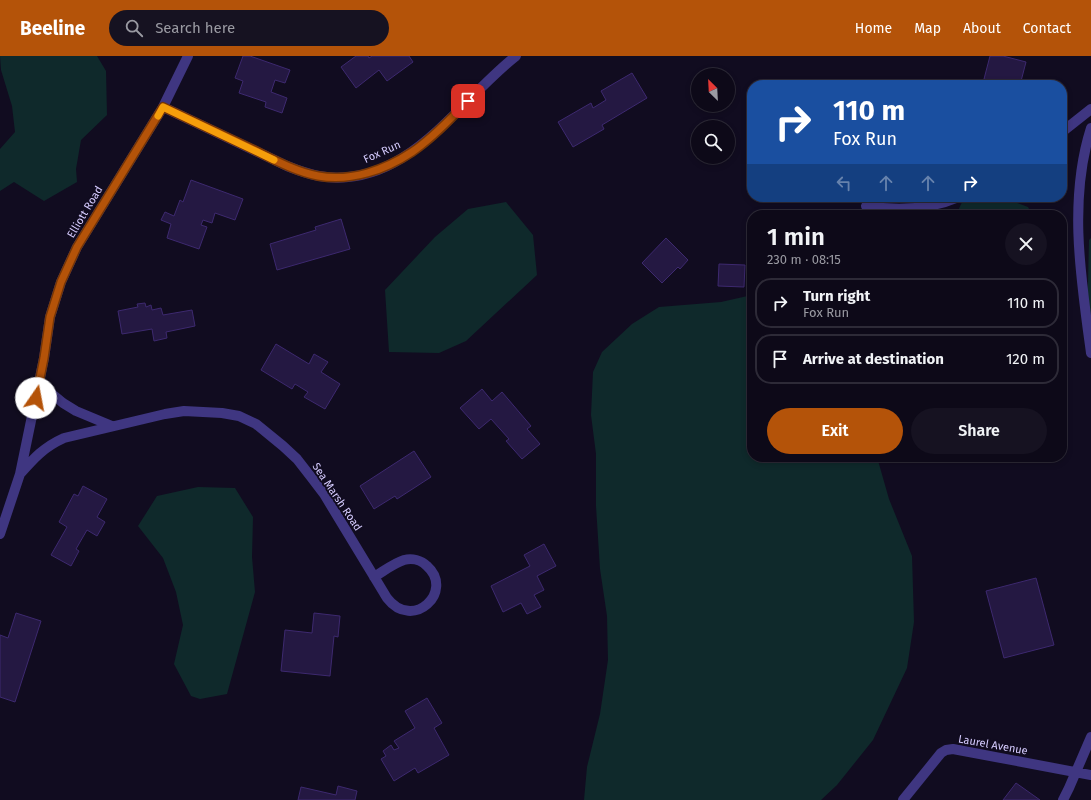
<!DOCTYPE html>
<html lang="en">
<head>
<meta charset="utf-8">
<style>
  :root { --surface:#0d0918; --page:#161221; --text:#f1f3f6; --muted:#9a9aa2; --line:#2d2a37; --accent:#b45309 }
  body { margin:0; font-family:"Fira Sans",sans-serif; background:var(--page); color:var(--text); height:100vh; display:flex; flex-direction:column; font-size:15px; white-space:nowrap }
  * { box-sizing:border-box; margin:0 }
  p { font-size:13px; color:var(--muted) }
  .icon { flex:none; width:22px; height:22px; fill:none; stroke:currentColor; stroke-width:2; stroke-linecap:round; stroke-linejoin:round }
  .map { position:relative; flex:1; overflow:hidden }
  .sheet { position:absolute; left:747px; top:154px; width:320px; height:252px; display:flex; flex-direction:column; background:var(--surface); border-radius:16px; box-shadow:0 2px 6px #0003,0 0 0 1px var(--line) }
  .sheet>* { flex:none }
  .top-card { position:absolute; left:747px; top:24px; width:320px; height:122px; border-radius:16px; box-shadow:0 2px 6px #0003,0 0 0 1px var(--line); background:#1a4fa0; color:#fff; overflow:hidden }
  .needle { width:26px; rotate:336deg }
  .buttons { position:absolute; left:691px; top:12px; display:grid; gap:8px }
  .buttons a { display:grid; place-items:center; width:44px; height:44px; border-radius:50%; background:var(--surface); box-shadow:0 2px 6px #0003,0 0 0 1px var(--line); font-size:20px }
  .pin { position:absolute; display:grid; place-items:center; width:34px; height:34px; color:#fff; margin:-17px; border-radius:8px; box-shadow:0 2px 6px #0006 }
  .me { position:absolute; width:44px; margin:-22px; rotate:12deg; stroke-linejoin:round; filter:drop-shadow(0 0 3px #0008) }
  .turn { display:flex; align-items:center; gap:14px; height:84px; padding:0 20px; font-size:18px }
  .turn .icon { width:52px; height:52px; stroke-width:2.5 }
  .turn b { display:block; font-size:28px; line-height:34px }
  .lanes { display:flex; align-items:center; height:38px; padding:0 20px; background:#0003; justify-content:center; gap:20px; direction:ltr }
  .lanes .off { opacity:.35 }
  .round { display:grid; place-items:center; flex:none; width:42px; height:42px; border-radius:21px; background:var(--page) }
  .head { display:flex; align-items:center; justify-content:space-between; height:68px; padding:0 20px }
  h1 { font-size:24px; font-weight:600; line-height:30px }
  .button { display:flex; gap:8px; margin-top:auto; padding:8px 20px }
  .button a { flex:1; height:46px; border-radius:24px; background:var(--accent); color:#fff; font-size:16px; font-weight:600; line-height:46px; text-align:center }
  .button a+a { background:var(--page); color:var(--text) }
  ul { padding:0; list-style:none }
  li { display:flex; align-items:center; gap:12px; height:50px; margin:0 8px 6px; padding:0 12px; border:2px solid var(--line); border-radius:16px }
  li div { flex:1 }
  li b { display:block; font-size:15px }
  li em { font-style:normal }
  header { display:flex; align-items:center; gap:24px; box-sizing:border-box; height:56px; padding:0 20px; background:var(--accent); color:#fff }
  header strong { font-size:19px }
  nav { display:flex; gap:22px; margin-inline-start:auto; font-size:14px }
  .search { width:280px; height:36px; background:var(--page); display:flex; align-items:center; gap:10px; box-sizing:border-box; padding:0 14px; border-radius:22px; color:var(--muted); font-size:15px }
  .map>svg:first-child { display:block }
</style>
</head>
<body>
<header>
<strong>Beeline</strong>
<div class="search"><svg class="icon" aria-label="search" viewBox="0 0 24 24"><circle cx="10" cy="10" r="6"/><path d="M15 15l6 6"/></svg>Search here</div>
<nav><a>Home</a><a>Map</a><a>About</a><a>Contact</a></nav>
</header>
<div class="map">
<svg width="1091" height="744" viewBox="0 0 1091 744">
  <rect width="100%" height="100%" fill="#110c20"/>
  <path fill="#0f292b" d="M 0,0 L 97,0 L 106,15 L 107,59 L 81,84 L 76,113 L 77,126 L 44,145 L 14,126 L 0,135 L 0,93 L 15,76 L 12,50 L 1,14 Z
    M 985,141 L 1002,141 L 1028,151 L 1032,159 L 956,159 L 963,144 Z
    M 506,146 L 533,179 L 537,219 L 466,285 L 439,297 L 389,296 L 385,234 L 435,181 L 468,153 Z
    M 1091,182 L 1091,268 L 1085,249 L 1088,228 L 1089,184 Z
    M 752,239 L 752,401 L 877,401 L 889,443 L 912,500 L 914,566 L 907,612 L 873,684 L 837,729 L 821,744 L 584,744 L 587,711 L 600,658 L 608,604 L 607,560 L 600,513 L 596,450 L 596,398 L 591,359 L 593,316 L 602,296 L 632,268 L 659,251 L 721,246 Z
    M 1062,262 L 1065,277 L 1067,318 L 1062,316 Z
    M 198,431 L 235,432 L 253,461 L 252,501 L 255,536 L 227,638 L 200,643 L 191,640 L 174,608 L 183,569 L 176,536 L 163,502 L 138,470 L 157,440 Z"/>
  <path fill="#241842" stroke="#3d296f" d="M 243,0 L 250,0 L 290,14 L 285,27 L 275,24 L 271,36 L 287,42 L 282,57 L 265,51 L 266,46 L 239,37 L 243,25 L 235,22 Z
    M 356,0 L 368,0 L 369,2 L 372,0 L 409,0 L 413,6 L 387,25 L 379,14 L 356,32 L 341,11 Z
    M 990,0 L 1003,0 L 1026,6 L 1020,29 L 1005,29 L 984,23 Z
    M 632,17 L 647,42 L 602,69 L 604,73 L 573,91 L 558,66 L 591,47 L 593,52 L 606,44 L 601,35 Z
    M 191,124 L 243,143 L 235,164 L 215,157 L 212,167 L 203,164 L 201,169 L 207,171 L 199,193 L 167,182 L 171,168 L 161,164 L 165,156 L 174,160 L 180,144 L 183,146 Z
    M 341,163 L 350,193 L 277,214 L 270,188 L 316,174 L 315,171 Z
    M 666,182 L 688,204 L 680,213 L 678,211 L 662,227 L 642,207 Z
    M 719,208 L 745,209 L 744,231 L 718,230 Z
    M 145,247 L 146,251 L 151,249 L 152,254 L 161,252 L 163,259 L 192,254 L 195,270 L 166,276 L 167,282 L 154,285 L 152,273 L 122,278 L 118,255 L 138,251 L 137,248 Z
    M 276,288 L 309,308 L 314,298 L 328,306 L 321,316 L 340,328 L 325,353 L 304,341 L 308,336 L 295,328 L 292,333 L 261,314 Z
    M 482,333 L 492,345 L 502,336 L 531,370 L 527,373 L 540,388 L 522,403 L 506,385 L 509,383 L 491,363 L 479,373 L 460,352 Z
    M 414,395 L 431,421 L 397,443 L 395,440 L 374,453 L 360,430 Z
    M 83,430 L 107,443 L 97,461 L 105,466 L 97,480 L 87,474 L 76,493 L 79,495 L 71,510 L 51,499 L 67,471 L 59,466 L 74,438 L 78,440 Z
    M 544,488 L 556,510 L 537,520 L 544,534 L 534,539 L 541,551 L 527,558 L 521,547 L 503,556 L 491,530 L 530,510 L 524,499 Z
    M 1036,522 L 1054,589 L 1004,602 L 986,535 Z
    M 16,557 L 41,565 L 15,646 L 0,641 L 0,579 L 8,582 Z
    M 314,557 L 340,560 L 338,581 L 334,580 L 330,620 L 281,615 L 285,574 L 312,577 Z
    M 427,642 L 442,667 L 434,672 L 449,699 L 418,717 L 415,712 L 394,725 L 381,703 L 386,700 L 383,695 L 391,689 L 394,694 L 399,692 L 394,685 L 415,672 L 405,655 Z
    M 1016,727 L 1040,744 L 1003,744 Z
    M 338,730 L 357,735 L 355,744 L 298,744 L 301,731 L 336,739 Z"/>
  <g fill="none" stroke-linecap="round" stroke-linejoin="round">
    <path stroke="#3f3681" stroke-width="10" d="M 163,51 L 287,110 C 297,114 308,118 319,120 C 406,135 457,46 516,0
      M 1091,72 C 1068,144 1081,223 1091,297
      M 1062,76 L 1091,53
      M 866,150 C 898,155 929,154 959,141
      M 39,327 L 63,347 L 76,355 L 112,370
      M 20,418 C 34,402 44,391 64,382 L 165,358 L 184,355 L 222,357 L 239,360 L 256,368 L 283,390 L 297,403 L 311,421 L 324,438 L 387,542 C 413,576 455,535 427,510 C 421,504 412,502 404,504 C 394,507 384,515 374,521
      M 0,478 L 20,418 L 44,302 L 50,261 L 61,226 L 77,191 L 163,51 L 188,0
      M 903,744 L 941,697 L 946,694 L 953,693 L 1091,719
      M 1063,744 L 1069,732 L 1091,681"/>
  </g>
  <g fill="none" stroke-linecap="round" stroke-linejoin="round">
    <defs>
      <path id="route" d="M 36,342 L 44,302 L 50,261 L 61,226 L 77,191 L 163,51 C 191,64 220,78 248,91 C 271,102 293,115 318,120 C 351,126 385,114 412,96 C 433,82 451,62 468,45"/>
    </defs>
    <use href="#route" stroke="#753606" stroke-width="10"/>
    <use href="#route" stroke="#b45309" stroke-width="7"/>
    <path stroke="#f59e0b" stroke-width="7" d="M 158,60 L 163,51 L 274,104"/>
  </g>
  <g text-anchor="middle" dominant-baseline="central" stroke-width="4" stroke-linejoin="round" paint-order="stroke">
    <g font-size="11" fill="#d6ccff" stroke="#110c20">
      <text transform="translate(382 96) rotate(-24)">Fox Run</text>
      <text transform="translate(85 156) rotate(-59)">Elliott Road</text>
      <text transform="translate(337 441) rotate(56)">Sea Marsh Road</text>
      <text transform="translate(993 689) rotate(10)">Laurel Avenue</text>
    </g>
  </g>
</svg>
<div class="buttons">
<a><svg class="needle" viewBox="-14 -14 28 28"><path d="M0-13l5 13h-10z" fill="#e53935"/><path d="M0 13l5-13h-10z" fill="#9a9aa2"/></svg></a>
<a><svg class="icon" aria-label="search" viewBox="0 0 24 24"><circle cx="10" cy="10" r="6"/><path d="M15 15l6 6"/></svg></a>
</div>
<div class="pin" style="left:468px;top:45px;background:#d93025"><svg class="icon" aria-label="arrive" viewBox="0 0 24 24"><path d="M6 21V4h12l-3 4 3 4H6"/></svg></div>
<svg class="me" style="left:36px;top:342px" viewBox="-20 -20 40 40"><circle r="19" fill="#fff"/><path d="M0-13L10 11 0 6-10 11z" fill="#b45309"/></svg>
<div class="top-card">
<div class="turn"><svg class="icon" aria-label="right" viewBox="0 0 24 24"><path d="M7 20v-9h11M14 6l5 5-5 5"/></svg><div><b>110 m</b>Fox Run</div></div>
<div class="lanes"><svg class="icon off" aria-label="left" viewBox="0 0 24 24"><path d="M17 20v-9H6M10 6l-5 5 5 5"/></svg><svg class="icon off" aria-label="ahead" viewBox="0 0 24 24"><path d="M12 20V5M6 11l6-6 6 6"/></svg><svg class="icon off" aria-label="ahead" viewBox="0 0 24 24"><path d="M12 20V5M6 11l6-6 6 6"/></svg><svg class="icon" aria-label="right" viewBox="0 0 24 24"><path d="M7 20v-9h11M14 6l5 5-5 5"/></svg></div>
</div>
<section class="sheet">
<div class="head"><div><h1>1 min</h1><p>230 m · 08:15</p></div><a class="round"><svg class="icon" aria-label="close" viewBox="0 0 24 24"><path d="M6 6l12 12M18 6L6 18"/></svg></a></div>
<ul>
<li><svg class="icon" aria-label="right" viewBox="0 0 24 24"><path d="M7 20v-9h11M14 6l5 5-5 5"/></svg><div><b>Turn right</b><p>Fox Run</p></div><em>110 m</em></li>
<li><svg class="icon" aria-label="arrive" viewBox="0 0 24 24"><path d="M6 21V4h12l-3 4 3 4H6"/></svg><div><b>Arrive at destination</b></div><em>120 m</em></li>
</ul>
<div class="button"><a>Exit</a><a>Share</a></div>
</section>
</div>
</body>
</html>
